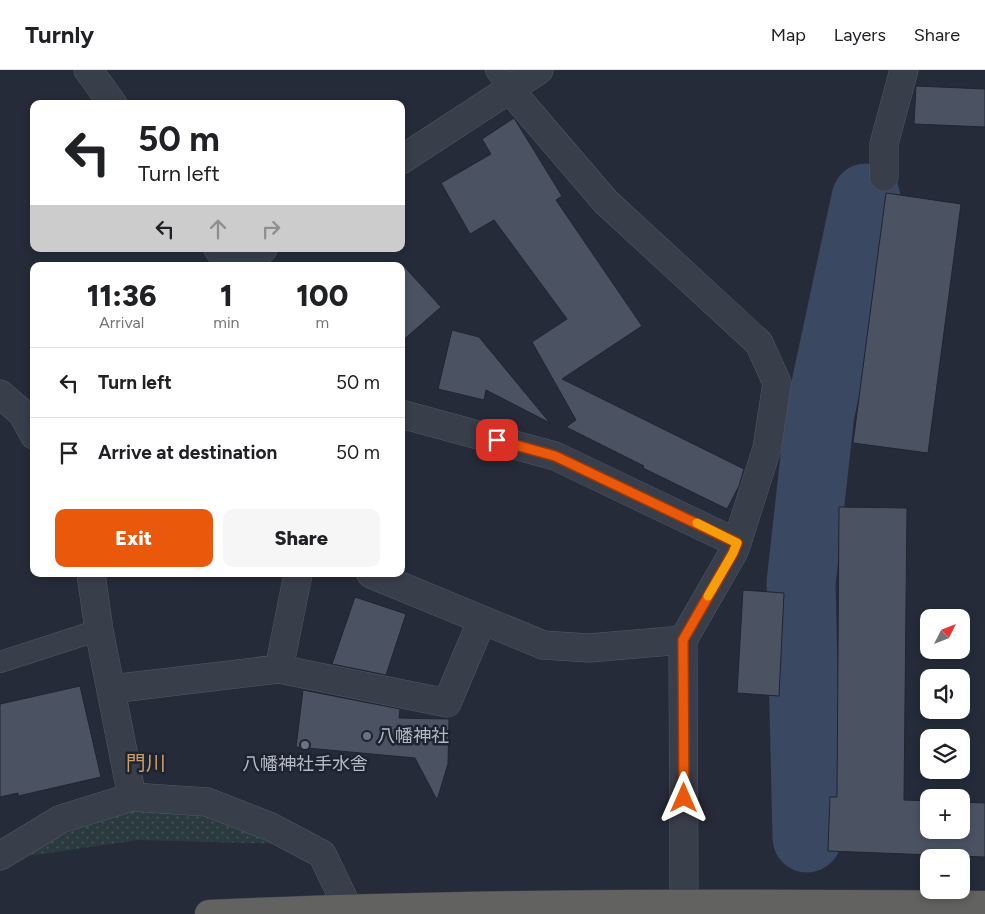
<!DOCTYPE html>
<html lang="en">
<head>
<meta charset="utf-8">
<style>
  :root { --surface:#fff; --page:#f6f6f6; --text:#202124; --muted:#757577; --line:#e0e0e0; --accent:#ea580c }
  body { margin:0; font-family:Figtree,"Noto Sans JP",sans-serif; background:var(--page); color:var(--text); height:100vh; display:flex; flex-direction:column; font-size:19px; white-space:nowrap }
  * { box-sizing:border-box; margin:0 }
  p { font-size:16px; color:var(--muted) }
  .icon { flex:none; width:28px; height:28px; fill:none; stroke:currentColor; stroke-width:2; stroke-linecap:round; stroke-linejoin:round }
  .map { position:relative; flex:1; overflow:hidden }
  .panel { position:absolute; left:30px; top:192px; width:375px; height:315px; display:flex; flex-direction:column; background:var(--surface); border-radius:10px; box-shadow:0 2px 8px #0003 }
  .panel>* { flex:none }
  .top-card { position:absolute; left:30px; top:30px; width:375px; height:152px; border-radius:10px; box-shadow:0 2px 8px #0003; background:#fff; color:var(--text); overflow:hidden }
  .needle { width:32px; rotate:48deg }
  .controls { position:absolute; left:920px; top:539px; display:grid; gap:10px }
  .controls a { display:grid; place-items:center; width:50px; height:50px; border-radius:10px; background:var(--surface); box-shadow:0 2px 8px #0003; font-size:25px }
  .pin { position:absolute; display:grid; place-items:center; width:42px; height:42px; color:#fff; margin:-21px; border-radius:10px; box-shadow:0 2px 8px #0006 }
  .me { position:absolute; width:55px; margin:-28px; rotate:0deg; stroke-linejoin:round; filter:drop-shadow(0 0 4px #0008) }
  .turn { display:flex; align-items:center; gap:18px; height:105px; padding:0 25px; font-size:22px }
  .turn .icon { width:65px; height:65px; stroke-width:2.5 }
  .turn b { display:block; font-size:35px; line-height:42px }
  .lanes { display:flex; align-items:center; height:48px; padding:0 25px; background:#0003; justify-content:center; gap:25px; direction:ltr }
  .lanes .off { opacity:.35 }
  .eta { display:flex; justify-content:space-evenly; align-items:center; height:85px; text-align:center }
  .eta b { font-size:30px; font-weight:800; line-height:35px }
  .primary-button { display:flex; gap:10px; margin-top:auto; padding:10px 25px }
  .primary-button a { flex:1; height:58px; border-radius:10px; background:var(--accent); color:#fff; font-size:20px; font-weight:800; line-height:58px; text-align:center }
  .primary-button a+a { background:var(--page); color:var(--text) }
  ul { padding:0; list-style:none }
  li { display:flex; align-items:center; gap:15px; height:70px; padding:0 25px; border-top:1px solid var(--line) }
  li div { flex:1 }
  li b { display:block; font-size:19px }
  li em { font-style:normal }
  header { display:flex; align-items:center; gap:30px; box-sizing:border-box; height:70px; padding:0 25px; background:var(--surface); border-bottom:1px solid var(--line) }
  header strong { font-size:24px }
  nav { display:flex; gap:28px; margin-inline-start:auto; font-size:18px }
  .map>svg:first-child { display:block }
</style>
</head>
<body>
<header>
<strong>Turnly</strong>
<nav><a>Map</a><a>Layers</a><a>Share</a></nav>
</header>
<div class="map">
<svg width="985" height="844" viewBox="0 0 985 844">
  <defs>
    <pattern id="grass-dots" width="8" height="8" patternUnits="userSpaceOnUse" patternTransform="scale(1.25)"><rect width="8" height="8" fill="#2a3a3e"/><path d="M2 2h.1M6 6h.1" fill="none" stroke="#465458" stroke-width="1.8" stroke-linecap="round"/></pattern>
  </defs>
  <rect width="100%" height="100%" fill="#252b39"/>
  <path fill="url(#grass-dots)" d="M 127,737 L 204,738 L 288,774 L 139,770 L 6,789 Z"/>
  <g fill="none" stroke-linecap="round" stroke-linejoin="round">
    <path stroke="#3b4861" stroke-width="69" d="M 807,768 L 801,513 L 820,343 L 866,128"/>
  </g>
  <path fill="#4b5363" stroke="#1f2531" d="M 916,16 L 985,19 L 985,57 L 914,54 Z
    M 514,48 L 562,126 L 556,130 L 642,256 L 562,309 L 744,399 L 739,416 L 727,439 L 643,398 L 644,396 L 566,357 L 576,350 L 532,272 L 567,249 L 494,150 L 470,164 L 441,113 L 491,84 L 482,69 Z
    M 886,123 L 961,134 L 928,383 L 853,373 Z
    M 401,193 L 441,237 L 401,272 Z
    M 452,260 L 479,267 L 550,353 L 486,320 L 484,330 L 438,319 Z
    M 839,437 L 907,438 L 904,730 L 929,731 L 929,760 L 961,760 L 961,732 L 985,733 L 985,787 L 828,781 L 830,727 L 837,727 Z
    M 743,520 L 784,523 L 779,626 L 737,623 Z
    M 355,527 L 406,544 L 386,605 L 332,594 Z
    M 80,616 L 101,707 L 18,726 L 18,723 L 0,727 L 0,634 Z
    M 303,620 L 400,639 L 399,648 L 449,649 L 448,694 L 437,730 L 415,688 L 296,677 Z"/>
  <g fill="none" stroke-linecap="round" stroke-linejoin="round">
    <defs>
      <path id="service" d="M 496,0 L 510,20
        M 0,592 L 99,560"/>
      <path id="minor" d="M 88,0 L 113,34
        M 510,20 L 606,132 L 759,273 L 777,313 L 767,378 L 737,473 L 733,483 L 683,570 L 684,833
        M 401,90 L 539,0
        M 884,107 L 884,74 L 904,0
        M 218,179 L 231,196
        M 236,196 L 263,179
        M 0,324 L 22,343 L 34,365
        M 401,344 L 555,386 L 737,473
        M 91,504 L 99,560 L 132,727
        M 371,504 L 543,575 L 589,578 L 683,570
        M 279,599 L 298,504
        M 111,619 L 279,599 L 447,633 L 482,550
        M 0,786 L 61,749 L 132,727 L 207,732 L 271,757 L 322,784 L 348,838"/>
      <path id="trunk" d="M 209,844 C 468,832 726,833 985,835"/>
    </defs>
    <use href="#service" stroke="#535965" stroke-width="22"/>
    <use href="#minor" stroke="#535965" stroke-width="29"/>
    <use href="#trunk" stroke="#404652" stroke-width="29"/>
    <use href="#service" stroke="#383e4a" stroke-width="21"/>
    <use href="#minor" stroke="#383e4a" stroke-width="28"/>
    <use href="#trunk" stroke="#626260" stroke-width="28"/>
  </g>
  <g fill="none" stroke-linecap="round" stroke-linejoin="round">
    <defs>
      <path id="route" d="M 497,370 L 555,386 L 737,473 L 733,483 L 683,570 L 684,728"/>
    </defs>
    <use href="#route" stroke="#983908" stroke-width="12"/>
    <use href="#route" stroke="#ea580c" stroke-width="9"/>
    <path stroke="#f59e0b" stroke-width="9" d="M 697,453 L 737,473 L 733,483 L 708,526"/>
  </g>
  <g fill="#6b7280" stroke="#1d232f" stroke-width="2">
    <circle cx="367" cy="666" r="5"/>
    <circle cx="305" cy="675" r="5"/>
  </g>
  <g text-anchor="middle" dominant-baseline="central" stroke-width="5" stroke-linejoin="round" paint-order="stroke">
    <g font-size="18" fill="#b4b9c6" stroke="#1d232f" text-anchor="start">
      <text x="377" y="666">八幡神社</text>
      <text x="305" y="694" text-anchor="middle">八幡神社手水舎</text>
    </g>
    <g font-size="20" fill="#cb9e69" stroke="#1d232f">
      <text x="146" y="693">門川</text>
    </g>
  </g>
</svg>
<div class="controls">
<a><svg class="needle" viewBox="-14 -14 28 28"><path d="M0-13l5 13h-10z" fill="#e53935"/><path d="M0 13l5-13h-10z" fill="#757577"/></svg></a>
<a><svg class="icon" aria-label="sound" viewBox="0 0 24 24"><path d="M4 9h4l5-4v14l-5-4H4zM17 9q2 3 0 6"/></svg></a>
<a><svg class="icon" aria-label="layers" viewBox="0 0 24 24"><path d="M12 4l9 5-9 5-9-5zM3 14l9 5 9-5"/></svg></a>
<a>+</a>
<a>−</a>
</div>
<div class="pin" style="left:497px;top:370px;background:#d93025"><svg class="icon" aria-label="arrive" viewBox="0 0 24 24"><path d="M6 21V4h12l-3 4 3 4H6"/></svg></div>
<svg class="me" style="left:684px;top:728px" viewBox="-20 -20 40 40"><path d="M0-17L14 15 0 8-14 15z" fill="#ea580c" stroke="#fff" stroke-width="4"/></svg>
<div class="top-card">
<div class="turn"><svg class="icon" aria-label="left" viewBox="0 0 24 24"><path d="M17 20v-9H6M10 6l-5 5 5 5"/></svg><div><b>50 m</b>Turn left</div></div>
<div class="lanes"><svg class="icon" aria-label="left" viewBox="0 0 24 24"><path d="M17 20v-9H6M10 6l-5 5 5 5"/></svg><svg class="icon off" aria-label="ahead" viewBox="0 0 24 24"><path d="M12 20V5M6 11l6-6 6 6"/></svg><svg class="icon off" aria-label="right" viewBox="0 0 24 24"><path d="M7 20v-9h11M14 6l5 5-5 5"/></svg></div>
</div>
<section class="panel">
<div class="eta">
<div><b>11:36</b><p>Arrival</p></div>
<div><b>1</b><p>min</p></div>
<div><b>100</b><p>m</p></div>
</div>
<ul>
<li><svg class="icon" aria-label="left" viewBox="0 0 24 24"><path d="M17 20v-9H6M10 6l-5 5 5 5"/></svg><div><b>Turn left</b></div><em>50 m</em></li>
<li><svg class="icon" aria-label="arrive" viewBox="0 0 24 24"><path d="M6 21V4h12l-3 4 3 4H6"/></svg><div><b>Arrive at destination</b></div><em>50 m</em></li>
</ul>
<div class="primary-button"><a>Exit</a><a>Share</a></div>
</section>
</div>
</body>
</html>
